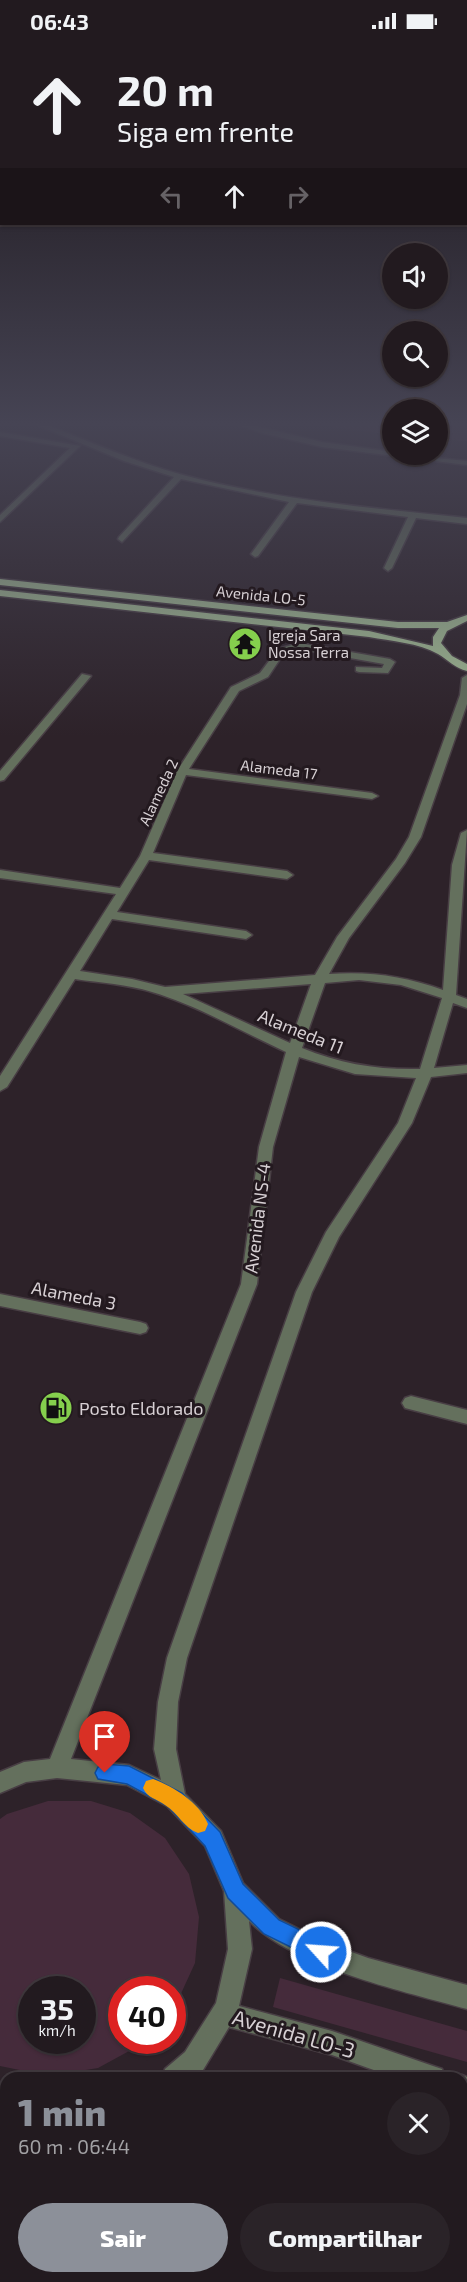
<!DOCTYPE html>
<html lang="pt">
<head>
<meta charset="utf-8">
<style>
  :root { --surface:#221a1f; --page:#2a2328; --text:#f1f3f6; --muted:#a2a1a4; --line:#3f383d; --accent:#8c9099 }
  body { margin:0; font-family:"Exo 2",sans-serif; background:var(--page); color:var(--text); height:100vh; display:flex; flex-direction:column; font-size:22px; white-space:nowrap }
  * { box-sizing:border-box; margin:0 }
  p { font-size:20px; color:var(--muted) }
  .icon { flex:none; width:33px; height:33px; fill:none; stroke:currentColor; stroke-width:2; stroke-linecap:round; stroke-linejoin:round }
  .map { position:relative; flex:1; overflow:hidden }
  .sheet { position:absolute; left:0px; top:2030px; width:468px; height:212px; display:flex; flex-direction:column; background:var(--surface); border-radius:18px 18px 0 0; box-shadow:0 2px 4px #0004,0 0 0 2px var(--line) }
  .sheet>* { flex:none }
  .hud { position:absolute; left:0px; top:0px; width:468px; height:183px; box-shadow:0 2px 4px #0004,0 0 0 2px var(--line); background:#221a1f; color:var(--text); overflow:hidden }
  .tools { position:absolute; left:382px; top:201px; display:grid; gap:12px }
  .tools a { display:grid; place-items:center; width:66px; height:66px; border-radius:50%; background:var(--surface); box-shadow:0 2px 4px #0004,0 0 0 2px var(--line); font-size:30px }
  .speed { position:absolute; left:18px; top:1934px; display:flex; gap:12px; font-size:30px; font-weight:700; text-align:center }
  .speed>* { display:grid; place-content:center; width:78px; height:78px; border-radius:50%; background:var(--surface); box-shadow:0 2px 4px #0004,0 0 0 2px var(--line); line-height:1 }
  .speed small { font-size:15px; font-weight:400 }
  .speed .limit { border:9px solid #d22; background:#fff; color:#111 }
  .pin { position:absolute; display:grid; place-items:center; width:51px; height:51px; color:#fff; margin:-62px -26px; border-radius:50% 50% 50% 0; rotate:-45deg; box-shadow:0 0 6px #0007 }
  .pin .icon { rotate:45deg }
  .me { position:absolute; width:66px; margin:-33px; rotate:296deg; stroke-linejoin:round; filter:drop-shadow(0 0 4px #0008) }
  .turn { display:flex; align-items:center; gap:21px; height:126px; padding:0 18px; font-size:27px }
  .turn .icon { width:78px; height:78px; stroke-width:2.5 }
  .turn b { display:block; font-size:42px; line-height:51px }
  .lanes { display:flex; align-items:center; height:57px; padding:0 18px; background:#0003; justify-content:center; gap:30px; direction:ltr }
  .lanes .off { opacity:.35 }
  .round { display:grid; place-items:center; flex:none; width:63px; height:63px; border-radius:32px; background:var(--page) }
  .head { display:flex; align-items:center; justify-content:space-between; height:102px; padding:0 18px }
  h1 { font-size:36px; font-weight:800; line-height:45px; color:var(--accent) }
  .action { display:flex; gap:12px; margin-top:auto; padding:12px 18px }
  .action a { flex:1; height:69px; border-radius:36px; background:var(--accent); color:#fff; font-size:24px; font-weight:800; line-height:69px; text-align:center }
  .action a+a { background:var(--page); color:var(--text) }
  .status { display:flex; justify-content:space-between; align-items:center; height:42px; padding:0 30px; background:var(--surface); direction:ltr }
  .status svg { height:16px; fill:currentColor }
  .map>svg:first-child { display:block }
</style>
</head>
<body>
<div class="status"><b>06:43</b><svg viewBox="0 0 49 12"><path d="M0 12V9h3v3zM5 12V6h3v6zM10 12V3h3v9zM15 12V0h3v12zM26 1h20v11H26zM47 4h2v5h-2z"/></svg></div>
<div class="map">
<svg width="467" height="2240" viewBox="0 0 467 2240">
  <rect width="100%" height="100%" fill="#2d2229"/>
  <path fill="#452b3b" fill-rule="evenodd" d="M 319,381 L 393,381 L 393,393 L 332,385 Z
    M 438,381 L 467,381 L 467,399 L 438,397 Z
    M 48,1759 L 91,1759 L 130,1771 L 165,1796 L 189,1832 L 199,1875 L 195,1921 L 173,1969 L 172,1947 L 122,1947 L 122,1998 L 145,1998 L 142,2002 L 98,2026 L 49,2034 L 0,2024 L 0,1777 L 7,1772 ZM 32,1947 L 82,1947 L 82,1998 L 32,1998 Z
    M 280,1936 L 467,1989 L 467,2020 L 273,1965 Z"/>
  <path fill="#ac7b9a" stroke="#78566c" stroke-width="1.5" d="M 462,2179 L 467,2181 L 467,2240 L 421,2240 L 422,2235 L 462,2235 Z"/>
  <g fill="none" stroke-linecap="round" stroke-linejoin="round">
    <defs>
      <path id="minor" d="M 32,381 L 42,381 C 89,399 135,420 183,433 C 276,458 372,466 467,476 L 467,482 L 416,476 L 392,526 L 388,529 L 384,526 L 408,475 L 297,461 L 258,514 L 255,515 L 251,512 L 289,460 L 181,437 L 122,500 L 118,497 L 119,495 L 174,435 L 124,419 Z
        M 233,381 L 244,381 L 322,400 L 393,410 L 393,412 L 467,419 L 467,423 L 322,405 L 262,391 Z
        M 0,390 L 80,404 L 0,480 L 0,473 L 70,406 L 0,394 Z
        M 299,601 L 390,617 L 395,620 L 388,631 L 359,630 L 356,629 L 356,625 L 382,626 L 384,622 L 299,607 L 284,611 L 268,635 L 239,649 L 189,727 L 372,751 L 378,754 L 372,757 L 186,733 L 153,811 L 287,829 L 293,833 L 287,837 L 149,818 L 117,870 L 246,889 L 252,893 L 246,897 L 112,877 L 80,929 L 132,937 L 165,945 L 315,933 L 337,895 L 396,817 L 409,795 L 460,653 L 462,636 L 467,633 L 467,662 L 421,795 L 405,821 L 349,896 L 329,932 C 369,929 405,934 443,948 L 452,823 L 461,791 L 467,788 L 456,953 L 467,957 L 467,966 L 453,961 L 434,1026 L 467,1023 L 467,1031 L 431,1035 L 412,1081 L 339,1195 L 312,1250 L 187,1616 L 178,1660 L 176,1707 L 185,1752 L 221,1789 L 243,1841 L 279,1877 L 327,1901 L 368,1916 L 467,1943 L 467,1967 C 403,1949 296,1926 249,1879 L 252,1907 L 239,1964 L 332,1989 L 433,2024 L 442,2027 L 445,2036 L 396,2036 L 332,2013 L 229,1985 L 203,2028 L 193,2036 L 162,2036 L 165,2027 L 185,2010 L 216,1961 L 228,1907 L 224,1849 L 205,1804 L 167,1764 L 127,1743 L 57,1736 L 26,1740 L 0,1751 L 0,1730 L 24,1720 L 50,1717 L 241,1242 L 259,1105 L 286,1010 C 242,990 199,964 152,950 C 127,942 101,941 75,937 L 7,1045 L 0,1049 L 0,1034 L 116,852 L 0,836 L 0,828 L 120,846 L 140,814 L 177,729 L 231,645 L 260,631 L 278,607 ZM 359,938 L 401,943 L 442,956 L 420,1027 C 378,1028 341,1022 302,1006 L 325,941 ZM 311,942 L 290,1001 L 183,952 ZM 299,1015 L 355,1032 L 416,1036 L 398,1081 L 326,1190 L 296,1250 L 167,1616 L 158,1660 L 154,1707 L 161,1738 L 129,1723 L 71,1717 L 257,1242 L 273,1105 Z
        M 82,632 L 91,634 L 4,738 L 0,739 L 0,729 Z
        M 0,1252 L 140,1280 L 146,1282 L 148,1286 L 146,1290 L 140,1292 L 0,1264 Z
        M 411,1354 L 467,1368 L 467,1382 L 405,1366 L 402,1361 L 405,1356 Z
        M 462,2033 L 467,2035 L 467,2059 L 462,2057 L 462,2036 L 455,2036 Z
        M 0,2068 L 6,2069 L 6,2095 L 0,2092 Z
        M 6,2112 L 6,2151 L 0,2154 L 0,2115 Z"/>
      <path id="major" d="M 0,537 L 398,580 L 447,580 L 467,573 L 467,579 L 447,589 L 441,601 L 452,614 L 467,622 L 467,629 C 455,626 448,618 438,612 C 419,601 391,599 369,595 L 0,554 L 0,548 L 369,589 L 433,604 L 433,595 L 439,586 L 398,586 L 0,543 Z"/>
    </defs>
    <use href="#minor" stroke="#483e44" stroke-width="3"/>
    <use href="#major" stroke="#483e44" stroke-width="3"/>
    <use href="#minor" fill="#64705d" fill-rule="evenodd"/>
    <use href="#major" fill="#a2bc94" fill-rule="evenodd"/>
  </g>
  <linearGradient id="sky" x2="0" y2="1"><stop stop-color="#191317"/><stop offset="0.55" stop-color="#464454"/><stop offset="1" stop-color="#464454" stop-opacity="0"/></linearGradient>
  <rect width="467" height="694" fill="url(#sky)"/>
  <path fill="#1a73e8" stroke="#114b97" stroke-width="1.5" d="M 105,1722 L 129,1724 L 182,1751 L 220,1790 L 243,1842 L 279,1878 L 329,1902 L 332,1910 L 329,1917 L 321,1920 L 264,1892 L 228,1856 L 205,1804 L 168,1764 L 127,1742 L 98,1737 L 95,1731 L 98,1725 Z"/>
  <path fill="#f59e0b" d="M 153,1737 C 174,1745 199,1760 208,1782 L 205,1789 L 198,1791 C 184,1786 178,1771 165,1763 C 157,1757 147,1756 143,1746 L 146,1739 Z"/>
  <defs>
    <symbol id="temple-disc" viewBox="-11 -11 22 22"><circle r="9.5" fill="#85cf4d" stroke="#23191f"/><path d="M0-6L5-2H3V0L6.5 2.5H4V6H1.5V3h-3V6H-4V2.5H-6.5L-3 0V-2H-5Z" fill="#111"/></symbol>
    <symbol id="fuel-disc" viewBox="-11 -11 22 22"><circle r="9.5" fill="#85cf4d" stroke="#23191f"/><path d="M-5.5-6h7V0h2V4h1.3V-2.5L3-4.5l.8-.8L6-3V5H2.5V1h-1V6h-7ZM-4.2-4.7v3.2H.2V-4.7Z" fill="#111"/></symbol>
  </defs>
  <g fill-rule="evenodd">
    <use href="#temple-disc" x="226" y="583" width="38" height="38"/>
    <use href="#fuel-disc" x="37" y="1347" width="38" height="38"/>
  </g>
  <g text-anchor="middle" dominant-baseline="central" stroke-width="6" stroke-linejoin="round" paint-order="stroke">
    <g font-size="15" fill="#d7d0d4" stroke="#23191f">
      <text transform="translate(261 553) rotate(6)">Avenida LO-5</text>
      <text transform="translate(279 727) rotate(7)">Alameda 17</text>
      <text transform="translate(158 750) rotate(-65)">Alameda 2</text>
    </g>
    <g font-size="15" fill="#d7d0d4" stroke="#23191f" text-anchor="start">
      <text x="268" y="593">Igreja Sara<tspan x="268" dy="17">Nossa Terra</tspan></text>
    </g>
    <g font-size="18" fill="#d7d0d4" stroke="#23191f">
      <text transform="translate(301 989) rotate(22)">Alameda 11</text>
      <text transform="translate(257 1176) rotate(-83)">Avenida NS-4</text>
      <text transform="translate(74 1253) rotate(11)">Alameda 3</text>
    </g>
    <g font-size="18" fill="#d7d0d4" stroke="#23191f" text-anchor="start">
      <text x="79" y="1366">Posto Eldorado</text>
    </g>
    <g font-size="21" fill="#d7d0d4" stroke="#23191f">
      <text transform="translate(294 1991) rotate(16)">Avenida LO-3</text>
    </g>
  </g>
</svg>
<div class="tools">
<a><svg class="icon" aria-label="sound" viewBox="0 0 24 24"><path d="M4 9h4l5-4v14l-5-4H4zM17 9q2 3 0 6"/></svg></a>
<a><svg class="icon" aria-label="search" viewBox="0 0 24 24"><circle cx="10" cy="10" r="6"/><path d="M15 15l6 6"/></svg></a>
<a><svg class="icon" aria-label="layers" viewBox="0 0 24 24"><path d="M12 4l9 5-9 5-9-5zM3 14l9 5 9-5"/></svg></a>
</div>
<div class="speed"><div>35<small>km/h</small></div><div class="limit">40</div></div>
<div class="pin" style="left:105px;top:1731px;background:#d93025"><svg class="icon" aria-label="arrive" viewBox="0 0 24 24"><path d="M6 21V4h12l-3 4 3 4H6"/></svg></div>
<svg class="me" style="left:321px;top:1910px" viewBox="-20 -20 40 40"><circle r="17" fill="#1a73e8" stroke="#fff" stroke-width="3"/><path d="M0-11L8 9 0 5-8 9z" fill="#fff"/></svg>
<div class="hud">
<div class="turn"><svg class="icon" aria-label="ahead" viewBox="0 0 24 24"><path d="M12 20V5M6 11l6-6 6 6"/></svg><div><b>20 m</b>Siga em frente</div></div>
<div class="lanes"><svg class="icon off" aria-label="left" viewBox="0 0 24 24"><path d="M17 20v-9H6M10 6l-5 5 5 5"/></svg><svg class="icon" aria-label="ahead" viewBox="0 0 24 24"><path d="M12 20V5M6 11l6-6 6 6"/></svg><svg class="icon off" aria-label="right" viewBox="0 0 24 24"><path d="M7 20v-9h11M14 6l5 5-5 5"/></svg></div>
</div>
<section class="sheet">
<div class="head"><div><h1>1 min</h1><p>60 m · 06:44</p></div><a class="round"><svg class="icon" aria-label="close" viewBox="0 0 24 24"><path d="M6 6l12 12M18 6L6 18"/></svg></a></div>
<div class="action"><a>Sair</a><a>Compartilhar</a></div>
</section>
</div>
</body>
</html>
